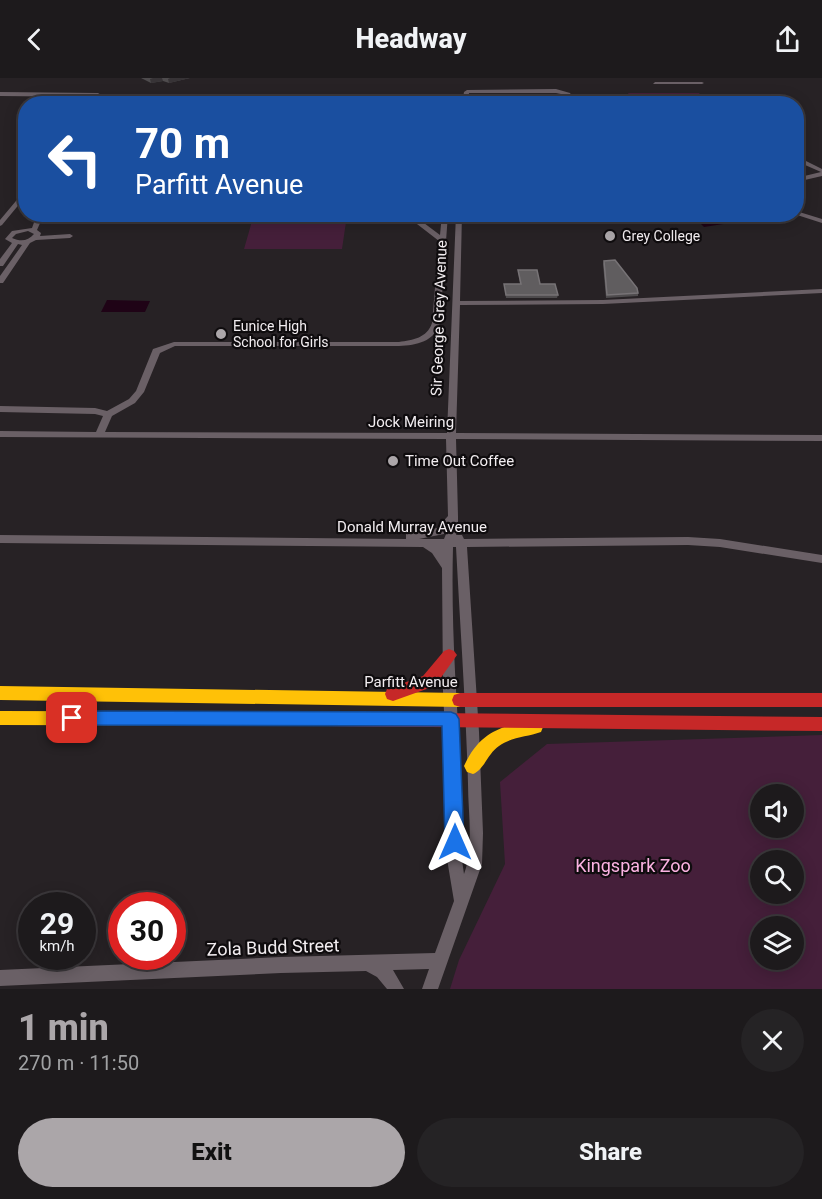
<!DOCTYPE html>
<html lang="en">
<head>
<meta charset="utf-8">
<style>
  :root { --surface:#1d1a1c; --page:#252325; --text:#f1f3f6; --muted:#a0a1a3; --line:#3b383b; --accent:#aba6a9 }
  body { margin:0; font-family:Roboto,sans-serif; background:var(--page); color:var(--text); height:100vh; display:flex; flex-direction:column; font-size:22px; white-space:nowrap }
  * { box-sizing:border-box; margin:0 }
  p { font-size:20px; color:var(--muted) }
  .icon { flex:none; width:33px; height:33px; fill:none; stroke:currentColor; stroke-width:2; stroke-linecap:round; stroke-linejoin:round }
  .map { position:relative; height:911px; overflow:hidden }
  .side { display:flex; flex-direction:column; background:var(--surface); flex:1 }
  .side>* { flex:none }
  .top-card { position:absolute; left:18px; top:18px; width:786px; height:126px; border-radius:24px; box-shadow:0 3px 15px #0003,0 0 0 2px var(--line); background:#1a4fa0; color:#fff; overflow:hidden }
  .fabs { position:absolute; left:750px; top:706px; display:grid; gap:12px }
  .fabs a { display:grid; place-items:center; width:54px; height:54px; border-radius:50%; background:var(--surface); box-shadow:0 3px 15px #0003,0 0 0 2px var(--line); font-size:30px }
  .speed { position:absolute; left:18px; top:814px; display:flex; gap:12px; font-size:30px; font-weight:700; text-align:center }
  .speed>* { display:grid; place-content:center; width:78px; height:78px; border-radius:50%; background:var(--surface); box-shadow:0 3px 15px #0003,0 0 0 2px var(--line); line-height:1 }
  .speed small { font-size:15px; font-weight:400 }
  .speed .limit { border:9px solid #d22; background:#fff; color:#111 }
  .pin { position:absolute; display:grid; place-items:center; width:51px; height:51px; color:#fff; margin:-26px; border-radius:12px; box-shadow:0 3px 9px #0006 }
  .me { position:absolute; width:66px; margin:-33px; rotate:0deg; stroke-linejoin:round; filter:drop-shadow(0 0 4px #0008) }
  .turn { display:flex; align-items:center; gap:21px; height:126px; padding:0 18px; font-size:27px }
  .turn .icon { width:78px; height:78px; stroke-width:2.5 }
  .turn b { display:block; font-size:42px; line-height:51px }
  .round { display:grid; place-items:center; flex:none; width:63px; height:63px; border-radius:32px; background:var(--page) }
  .headline { display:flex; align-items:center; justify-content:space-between; height:102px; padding:0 18px }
  h1 { font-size:36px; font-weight:800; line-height:45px; color:var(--accent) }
  .button { display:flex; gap:12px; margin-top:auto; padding:12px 18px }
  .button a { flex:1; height:69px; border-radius:36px; background:var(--accent); color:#111; font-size:24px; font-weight:800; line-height:69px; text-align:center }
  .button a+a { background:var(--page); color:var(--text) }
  header { display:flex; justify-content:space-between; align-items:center; height:78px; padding:0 18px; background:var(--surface); font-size:27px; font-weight:800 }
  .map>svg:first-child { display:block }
</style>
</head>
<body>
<header><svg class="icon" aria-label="back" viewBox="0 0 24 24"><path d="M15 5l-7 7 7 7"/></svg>Headway<svg class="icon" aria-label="share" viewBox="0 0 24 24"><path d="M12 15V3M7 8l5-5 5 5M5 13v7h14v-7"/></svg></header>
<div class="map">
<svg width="822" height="911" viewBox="0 0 822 911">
  <rect width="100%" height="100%" fill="#272225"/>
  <path fill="#451f3a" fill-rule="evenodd" d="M 628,15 L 699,15 L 707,25 L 633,25 Z
    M 252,143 L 346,144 L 342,171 L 244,171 Z
    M 822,657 L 822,911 L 450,911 L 459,882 L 505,786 L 500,704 L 547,666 ZM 760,717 L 794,717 L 794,750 L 760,750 ZM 760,783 L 794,783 L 794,816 L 760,816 ZM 760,849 L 794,849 L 794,882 L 760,882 Z"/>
  <path fill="#1f0316" d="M 742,137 L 749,142 L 704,149 L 696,141 Z
    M 107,222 L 150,223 L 145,234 L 101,234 Z"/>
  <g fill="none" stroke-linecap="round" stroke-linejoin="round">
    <path fill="#6a6066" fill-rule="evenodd" d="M 655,4 L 702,4 L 704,5 L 702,6 L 653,6 Z
      M 556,11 L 570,15 L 577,26 L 572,26 L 566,17 L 556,15 L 469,15 L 468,26 L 462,26 L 464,14 L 467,12 Z
      M 0,14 L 98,15 L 101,17 L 98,19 L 0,18 Z
      M 796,78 L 822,91 L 822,98 L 796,104 L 796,100 L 821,94 L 796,83 Z
      M 26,111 L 26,118 L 2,147 L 0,148 L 0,142 Z
      M 796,133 L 822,141 L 822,145 L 794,136 L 796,136 Z
      M 37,136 L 44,136 L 37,152 L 41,155 L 40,158 L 70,156 L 73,158 L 70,160 L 36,162 L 30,165 L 3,205 L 0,205 L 0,198 L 22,167 L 18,166 L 3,188 L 0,188 L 0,181 L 12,165 L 5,161 L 12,153 L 32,150 ZM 28,153 L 34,156 C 28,163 21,164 12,160 L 16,156 Z
      M 404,136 L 412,136 L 440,157 L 442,136 L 448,136 L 440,245 C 434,264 417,267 399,268 L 175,268 L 160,275 L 144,314 L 135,325 L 112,338 L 105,354 L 447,355 L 456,136 L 462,136 L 460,223 L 603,222 L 822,211 L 822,215 L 603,226 L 460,227 L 456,355 L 822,357 L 822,363 L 456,361 L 458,438 L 458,452 L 456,457 L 462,457 L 464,461 L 688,459 L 720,461 L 822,477 L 822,485 L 720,469 L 688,467 L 467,469 L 479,654 L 483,755 L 482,786 L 438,911 L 422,911 L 429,891 L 393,892 L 404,911 L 387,911 L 377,899 L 366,893 L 281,895 L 0,908 L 0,892 L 281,879 L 435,875 L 454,823 L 447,781 L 447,693 L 443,613 L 442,490 L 432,475 L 423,469 L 0,465 L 0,457 L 406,461 L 406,456 L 437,450 L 448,438 L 446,361 L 0,359 L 0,353 L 96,354 L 103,338 L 95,336 L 0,334 L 0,328 L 95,330 L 107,333 L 129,321 L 136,313 L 153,271 L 174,264 L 399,264 C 413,262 427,260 432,245 L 439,163 ZM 448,451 L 444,461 L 419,461 L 444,456 ZM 453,469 L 456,469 C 460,548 466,627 468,706 C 468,734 474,769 464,796 C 458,761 463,725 461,690 C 456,616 451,543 453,469 Z"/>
    <path fill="#ffc107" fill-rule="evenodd" d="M 0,608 L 460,615 L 466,617 L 468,622 L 466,627 L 460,629 L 0,622 Z
      M 0,633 L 325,634 L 331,636 L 333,641 L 331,646 L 325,648 L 0,647 Z
      M 535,642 L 541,644 L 543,649 L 541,654 C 527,659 511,659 499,668 C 488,675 484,692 473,696 L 467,694 L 464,688 C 480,654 500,648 535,642 Z"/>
    <path fill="#c62828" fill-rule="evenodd" d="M 449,571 L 454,573 L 457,577 L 435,608 L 393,623 L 387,621 L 385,616 L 387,611 L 423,598 L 444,573 Z
      M 460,615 L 822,615 L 822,629 L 460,629 L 454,627 L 452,622 L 454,617 Z
      M 325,634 L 822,639 L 822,653 L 325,648 L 319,646 L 317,641 L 319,636 Z"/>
  </g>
  <path fill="#4e4b4d" d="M 141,0 L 190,0 L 169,5 L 163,3 L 151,5 Z
    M 604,183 L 638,215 L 638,218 L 606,220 L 603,186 Z
    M 518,192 L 558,217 L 557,220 L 506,220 L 504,206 L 520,206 Z"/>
  <path fill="#373336" d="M 153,0 L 162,0 L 163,3 L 151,5 L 150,1 Z
    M 170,0 L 190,0 L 169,5 L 168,1 Z"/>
  <path fill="#605d5f" stroke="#777376" stroke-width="1.5" d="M 615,182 L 637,210 L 638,215 L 607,217 L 604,183 Z
    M 518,192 L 537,192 L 540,206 L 555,206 L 558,217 L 506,217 L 504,206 L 521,206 Z"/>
  <path fill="#1a73e8" stroke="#114b97" stroke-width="1.5" d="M 72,633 L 451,634 L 456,636 L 459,641 L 464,764 L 461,770 L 455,773 L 448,770 L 445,764 L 442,648 L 72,647 L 66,645 L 64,640 L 66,635 Z"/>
  <g fill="#aba6a9" stroke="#0f0c0e" stroke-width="2">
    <circle cx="610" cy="158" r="6"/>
    <circle cx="221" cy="256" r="6"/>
    <circle cx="393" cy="383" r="6"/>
  </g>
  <g text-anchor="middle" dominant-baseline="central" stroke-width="4.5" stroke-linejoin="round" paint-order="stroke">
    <g font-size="14" fill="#f2edf0" stroke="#0f0c0e" text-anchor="start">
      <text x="622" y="158">Grey College</text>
      <text x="233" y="248">Eunice High<tspan x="233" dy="16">School for Girls</tspan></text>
    </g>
    <g font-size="15" fill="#f2edf0" stroke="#0f0c0e">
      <text transform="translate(439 240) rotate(-88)">Sir George Grey Avenue</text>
      <text x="411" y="344">Jock Meiring</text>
      <text x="412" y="449">Donald Murray Avenue</text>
      <text x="411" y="604">Parfitt Avenue</text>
    </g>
    <g font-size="15" fill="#f2edf0" stroke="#0f0c0e" text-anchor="start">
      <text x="405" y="383">Time Out Coffee</text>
    </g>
    <g font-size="18" fill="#fbb2e2" stroke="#0f0c0e">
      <text x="633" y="787">Kingspark Zoo</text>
    </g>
    <g font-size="18" fill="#f2edf0" stroke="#0f0c0e">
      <text transform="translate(273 869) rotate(-2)">Zola Budd Street</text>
    </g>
  </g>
</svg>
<div class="fabs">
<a><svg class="icon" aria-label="sound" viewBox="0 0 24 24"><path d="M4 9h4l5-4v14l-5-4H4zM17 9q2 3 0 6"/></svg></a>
<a><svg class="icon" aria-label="search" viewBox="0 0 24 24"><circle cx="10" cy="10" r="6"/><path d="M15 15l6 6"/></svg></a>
<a><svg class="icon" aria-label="layers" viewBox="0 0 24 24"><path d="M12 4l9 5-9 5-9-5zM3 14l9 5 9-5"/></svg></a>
</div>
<div class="speed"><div>29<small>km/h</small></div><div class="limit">30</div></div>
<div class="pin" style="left:72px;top:640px;background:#d93025"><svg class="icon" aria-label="arrive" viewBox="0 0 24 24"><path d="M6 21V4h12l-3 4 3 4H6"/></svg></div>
<svg class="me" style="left:455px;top:764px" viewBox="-20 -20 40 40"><path d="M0-17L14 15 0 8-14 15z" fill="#1a73e8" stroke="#fff" stroke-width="4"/></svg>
<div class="top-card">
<div class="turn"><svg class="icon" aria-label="left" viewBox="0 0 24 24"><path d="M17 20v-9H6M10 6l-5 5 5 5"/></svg><div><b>70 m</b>Parfitt Avenue</div></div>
</div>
</div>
<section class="side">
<div class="headline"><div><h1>1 min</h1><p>270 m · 11:50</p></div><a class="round"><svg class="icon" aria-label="close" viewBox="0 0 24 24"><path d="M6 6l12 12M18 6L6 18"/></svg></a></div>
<div class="button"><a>Exit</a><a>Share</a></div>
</section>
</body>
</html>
